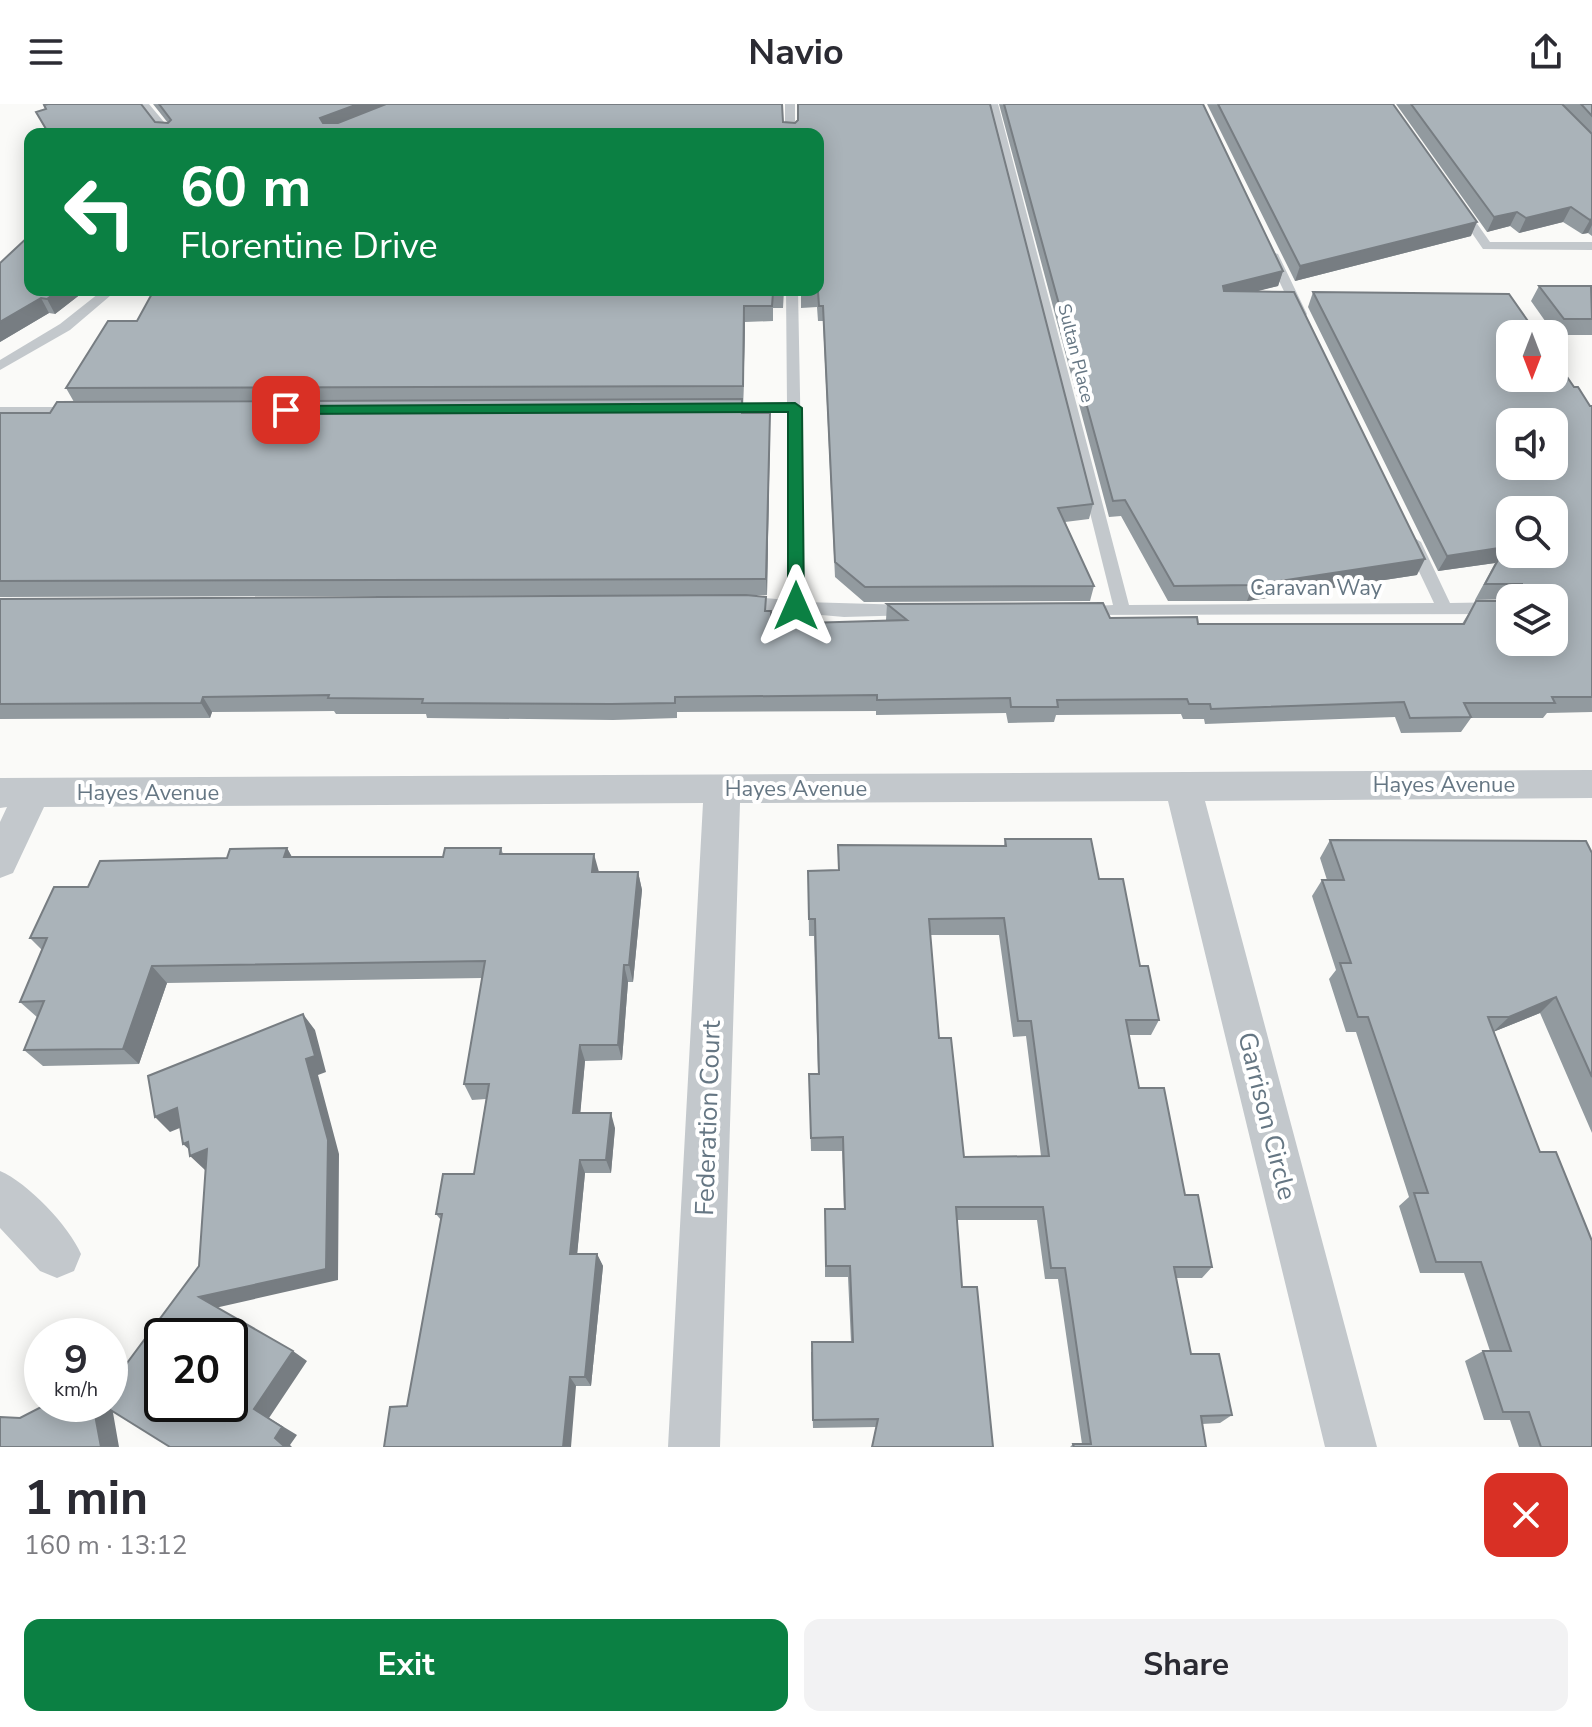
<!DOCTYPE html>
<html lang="en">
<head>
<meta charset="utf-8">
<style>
  :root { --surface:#fff; --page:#f2f2f3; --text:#2b2b33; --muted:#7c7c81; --accent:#0b8043 }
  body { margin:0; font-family:"Nunito Sans",sans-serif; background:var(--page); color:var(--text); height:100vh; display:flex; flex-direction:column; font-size:30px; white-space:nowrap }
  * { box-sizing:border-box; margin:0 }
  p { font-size:26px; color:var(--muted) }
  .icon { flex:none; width:44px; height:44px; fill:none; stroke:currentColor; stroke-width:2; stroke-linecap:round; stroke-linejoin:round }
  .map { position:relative; height:1343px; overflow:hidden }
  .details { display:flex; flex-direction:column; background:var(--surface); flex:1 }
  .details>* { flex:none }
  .guide { position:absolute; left:24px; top:24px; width:800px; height:168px; border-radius:16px; box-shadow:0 4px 20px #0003; background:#0b8043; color:#fff; overflow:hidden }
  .needle { width:52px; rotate:180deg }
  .fabs { position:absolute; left:1496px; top:216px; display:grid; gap:16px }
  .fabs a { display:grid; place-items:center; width:72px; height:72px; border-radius:16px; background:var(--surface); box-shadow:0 4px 20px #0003; font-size:40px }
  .speed { position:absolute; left:24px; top:1214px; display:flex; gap:16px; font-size:40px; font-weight:700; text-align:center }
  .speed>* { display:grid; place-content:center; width:104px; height:104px; border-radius:50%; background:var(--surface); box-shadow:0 4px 20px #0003; line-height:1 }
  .speed small { font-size:20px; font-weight:400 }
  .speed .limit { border:4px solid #111; border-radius:12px; background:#fff; color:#111 }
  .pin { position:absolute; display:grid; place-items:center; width:68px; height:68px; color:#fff; margin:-34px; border-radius:16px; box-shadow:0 4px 12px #0006 }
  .me { position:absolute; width:88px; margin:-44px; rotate:0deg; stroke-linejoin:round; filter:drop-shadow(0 0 6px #0008) }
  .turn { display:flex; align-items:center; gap:28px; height:168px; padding:0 24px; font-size:36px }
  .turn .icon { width:104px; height:104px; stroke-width:2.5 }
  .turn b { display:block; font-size:56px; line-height:68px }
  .round { display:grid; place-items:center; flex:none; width:84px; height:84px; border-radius:16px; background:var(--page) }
  .summary { display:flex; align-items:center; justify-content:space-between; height:136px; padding:0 24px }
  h1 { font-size:48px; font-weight:700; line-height:60px }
  .action { display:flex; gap:16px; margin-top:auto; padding:16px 24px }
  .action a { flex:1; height:92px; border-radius:16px; background:var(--accent); color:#fff; font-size:32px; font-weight:700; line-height:92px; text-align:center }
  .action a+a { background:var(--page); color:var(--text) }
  header { display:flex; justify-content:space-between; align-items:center; height:104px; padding:0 24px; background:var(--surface); font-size:36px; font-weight:700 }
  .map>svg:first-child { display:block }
</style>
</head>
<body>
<header><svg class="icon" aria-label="menu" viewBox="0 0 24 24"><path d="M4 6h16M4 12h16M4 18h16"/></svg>Navio<svg class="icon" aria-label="share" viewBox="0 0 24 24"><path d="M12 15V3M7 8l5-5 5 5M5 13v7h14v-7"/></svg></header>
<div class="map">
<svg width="1592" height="1343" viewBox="0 0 1592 1343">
  <rect width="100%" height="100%" fill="#fafaf8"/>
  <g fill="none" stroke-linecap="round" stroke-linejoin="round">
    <path fill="#c3c8cc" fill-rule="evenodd" d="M 139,0 L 149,0 L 174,30 L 163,30 Z
      M 785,0 L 795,0 L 795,30 L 785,30 Z
      M 988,0 L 998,0 L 1129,501 L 1434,499 L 1405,438 L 1413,433 L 1421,438 L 1450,499 L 1510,498 L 1510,510 L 1076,511 L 1074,507 L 1076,503 L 1113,501 Z
      M 1458,104 L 1466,104 L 1490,138 L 1592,138 L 1592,146 L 1483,145 L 1456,106 Z
      M 1268,147 L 1278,150 L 1307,210 L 1305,213 L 1295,210 L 1266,150 Z
      M 103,186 L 117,186 L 70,226 L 0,266 L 0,256 L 60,220 Z
      M 786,186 L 798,186 L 804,498 L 909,501 L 915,503 L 917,507 L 915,511 L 844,513 L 743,504 L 735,498 L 743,492 L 788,496 L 787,308 L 718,308 L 711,304 L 718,300 L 787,300 Z
      M 0,303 L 76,303 L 83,307 L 76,311 L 0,311 Z"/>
    <path fill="#c3c8cc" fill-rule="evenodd" d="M 1592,666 L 1592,694 L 1205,697 L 1377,1343 L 1325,1343 L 1168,697 L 740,699 L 720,1343 L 668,1343 L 703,699 L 44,703 L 13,769 L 0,774 L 0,718 L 7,703 L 0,704 L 0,674 Z
      M 0,1067 C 28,1079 69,1122 81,1150 L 74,1167 L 57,1174 L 40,1167 L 0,1124 Z"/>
  </g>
  <path fill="#929a9f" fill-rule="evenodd" d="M 48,0 L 141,0 L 155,18 L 168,19 L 153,0 L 782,0 L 783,18 L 795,19 L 798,16 L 798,0 L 990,0 L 1093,400 L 1089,415 L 1065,418 L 1094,482 L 1090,497 L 864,498 L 835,473 L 823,217 L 818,217 L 817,203 L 801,204 L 801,186 L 818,186 L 818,30 L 48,30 L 36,8 L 46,5 L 44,1 Z
    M 999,0 L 1203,0 L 1283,167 L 1278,182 L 1256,187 L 1417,471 L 1247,497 L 1168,497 L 1121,412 L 1109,413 Z
    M 1207,0 L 1393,0 L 1471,132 L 1295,177 Z
    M 1396,0 L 1592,0 L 1592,132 L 1588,129 L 1582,130 L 1563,118 L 1519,129 L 1510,122 L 1487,128 Z
    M 30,131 L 86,186 L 55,210 L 49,209 L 0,238 Z
    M 1539,182 L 1592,182 L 1592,231 L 1555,231 L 1531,197 Z
    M 784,186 L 783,204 L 773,204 L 773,217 L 745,218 L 743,309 L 770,309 L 767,491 L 0,493 L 0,309 L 50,309 L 74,298 L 66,284 L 137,217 Z
    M 1313,188 L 1574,283 L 1590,302 L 1592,302 L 1592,608 L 1547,609 L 1543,614 L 1471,614 L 1461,628 L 1401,629 L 1395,613 L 1205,620 L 1204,615 L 1183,615 L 1181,610 L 1056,611 L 1054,618 L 1008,619 L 1006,609 L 876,611 L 876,607 L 677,608 L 677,614 L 613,616 L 427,614 L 426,610 L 336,610 L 334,607 L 212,608 L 210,614 L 0,615 L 0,495 L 766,507 L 771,520 L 887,517 L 886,516 L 887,500 L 1110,514 L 1198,520 L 1462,520 L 1476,497 L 1554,494 L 1475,496 L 1495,459 L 1438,467 L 1308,203 Z
    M 1005,735 L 1099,775 L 1140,862 L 1159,916 L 1151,931 L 1129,931 L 1139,984 L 1185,1091 L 1212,1163 L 1202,1174 L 1176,1174 L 1191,1250 L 1232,1311 L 1220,1319 L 1202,1320 L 1206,1343 L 1070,1343 L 1073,1340 L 1082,1340 L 1058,1175 L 1045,1175 L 1037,1116 L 957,1116 L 876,1323 L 813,1324 L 811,1248 L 851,1238 L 848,1173 L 825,1173 L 825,1105 L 844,1105 L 842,1047 L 811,1047 L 809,970 L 818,970 L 814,832 L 809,832 L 808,767 L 838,766 L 838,741 L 1004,742 ZM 930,831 L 999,831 L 1013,933 L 1026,932 L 1041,1052 L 964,1053 L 939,934 Z
    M 1330,736 L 1592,749 L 1592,1029 L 1540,909 L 1493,928 L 1592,1343 L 1519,1343 L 1510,1316 L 1484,1316 L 1465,1257 L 1483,1247 L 1490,1247 L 1464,1169 L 1420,1169 L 1399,1102 L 1409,1093 L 1356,928 L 1346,928 L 1329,875 L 1336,866 L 1312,792 L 1322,776 L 1327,776 L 1320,754 Z
    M 287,744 L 292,753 L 443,753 L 501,744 L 503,750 L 598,768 L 638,768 L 642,786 L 633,878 L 628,878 L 622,956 L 585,957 L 580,1009 L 615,1024 L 611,1069 L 585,1069 L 577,1150 L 597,1150 L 603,1162 L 591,1282 L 576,1282 L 407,1302 L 441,1116 L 436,1110 L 474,1070 L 486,995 L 472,996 L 464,980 L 482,874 L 167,879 L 139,960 L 43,962 L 24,946 L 38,914 L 20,898 L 42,846 L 30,834 L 88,783 L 227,754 Z"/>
  <path fill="#777d82" d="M 358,0 L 399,0 L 324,29 L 320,14 Z
    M 1571,103 L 1563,118 L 1519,129 L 1526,114 Z
    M 1517,108 L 1510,122 L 1487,128 L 1494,113 Z
    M 1592,115 L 1592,121 L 1588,129 L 1582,130 L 1590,116 Z
    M 1477,118 L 1471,132 L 1295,177 L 1300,162 Z
    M 1283,167 L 1278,182 L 1219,197 L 1223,182 Z
    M 59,186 L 86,186 L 55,210 L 47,195 Z
    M 41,194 L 49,209 L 0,238 L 0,218 Z
    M 744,202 L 745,218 L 743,297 L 743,282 Z
    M 770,309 L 770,325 L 767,491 L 766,475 Z
    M 1505,443 L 1495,459 L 1438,467 L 1447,452 Z
    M 1425,455 L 1417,471 L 1247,497 L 1253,481 Z
    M 203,593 L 212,608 L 210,614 L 201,599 Z
    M 287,744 L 297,763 L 284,753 Z
    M 594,750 L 599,768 L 592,768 Z
    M 638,768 L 642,786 L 633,878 L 629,861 Z
    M 624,861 L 628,878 L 622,956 L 618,941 Z
    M 152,862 L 167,879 L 139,960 L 123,945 Z
    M 1556,893 L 1540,909 L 1493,928 L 1509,913 Z
    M 303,910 L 315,926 L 326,968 L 318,971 L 339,1050 L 338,1176 L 215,1204 L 199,1193 L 306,955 Z
    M 580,941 L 585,957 L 579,1024 L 573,1009 Z
    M 177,1004 L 192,1019 L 170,1028 L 155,1013 Z
    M 611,1009 L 615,1024 L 611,1069 L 606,1056 Z
    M 188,1038 L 207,1045 L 205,1066 L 190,1052 L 194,1050 L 183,1040 Z
    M 580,1056 L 585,1069 L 576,1162 L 570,1150 Z
    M 597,1150 L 603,1162 L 591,1282 L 585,1273 Z
    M 293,1247 L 307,1257 L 269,1314 L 297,1331 L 290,1341 L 292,1343 L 285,1343 L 275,1334 L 254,1305 Z
    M 570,1273 L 576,1282 L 571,1343 L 563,1343 Z
    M 93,1300 L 104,1300 L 112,1303 L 119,1343 L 101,1343 Z"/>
  <path fill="#aab3b9" stroke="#777d82" stroke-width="2" fill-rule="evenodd" d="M 48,0 L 141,0 L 155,18 L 168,19 L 171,16 L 159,0 L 358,0 L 320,14 L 323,19 L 338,19 L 386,0 L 782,0 L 783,18 L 795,19 L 798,16 L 798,0 L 990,0 L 1093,400 L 1058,404 L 1094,482 L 865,483 L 835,458 L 823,202 L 819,202 L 818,188 L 801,188 L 801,186 L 818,186 L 818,30 L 49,30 L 36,8 L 46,5 L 44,1 Z
    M 1004,0 L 1203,0 L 1283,167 L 1223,182 L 1224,187 L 1294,188 L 1425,455 L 1253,481 L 1174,482 L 1125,396 L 1113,397 Z
    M 1218,0 L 1393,0 L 1477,118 L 1300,162 Z
    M 1411,0 L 1562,0 L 1592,30 L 1592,115 L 1590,116 L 1571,103 L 1526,114 L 1517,108 L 1494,113 Z
    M 1581,0 L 1592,0 L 1592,12 Z
    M 30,131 L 30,186 L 59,186 L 47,195 L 41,194 L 0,218 L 0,159 Z
    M 1539,182 L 1591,182 L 1592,215 L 1564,215 Z
    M 154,186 L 783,186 L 783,189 L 773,189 L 772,202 L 744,202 L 743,282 L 66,284 L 108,217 L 137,217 Z
    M 1313,188 L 1509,190 L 1537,230 L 1510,230 L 1510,274 L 1554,274 L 1554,254 L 1574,283 L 1578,283 L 1590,302 L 1592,302 L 1592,593 L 1552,593 L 1555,599 L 1464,599 L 1471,613 L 1410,614 L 1404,598 L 1211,605 L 1210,600 L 1189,600 L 1187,595 L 1057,596 L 1058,603 L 1011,603 L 1010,594 L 877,596 L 877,591 L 675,593 L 675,599 L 611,600 L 422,599 L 423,595 L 328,594 L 329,591 L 203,593 L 201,599 L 0,600 L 0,495 L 746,491 L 766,493 L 765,507 L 771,507 L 771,520 L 907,516 L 887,500 L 1103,499 L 1110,514 L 1197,513 L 1198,520 L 1464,520 L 1476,497 L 1510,497 L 1510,538 L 1554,538 L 1554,494 L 1522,494 L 1522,480 L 1485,480 L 1505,443 L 1447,452 ZM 1510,318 L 1554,318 L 1554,362 L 1510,362 ZM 1510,406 L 1554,406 L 1554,450 L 1510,450 Z
    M 742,295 L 742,309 L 770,309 L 766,475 L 0,477 L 0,309 L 50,309 L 57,298 Z
    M 1005,735 L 1091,735 L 1099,775 L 1123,775 L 1140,862 L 1148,862 L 1159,916 L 1126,916 L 1139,984 L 1164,984 L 1185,1091 L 1198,1091 L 1212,1163 L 1174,1163 L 1191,1250 L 1219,1250 L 1232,1311 L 1201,1312 L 1206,1343 L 1074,1343 L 1073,1340 L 1091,1340 L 1065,1164 L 1051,1164 L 1043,1103 L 956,1103 L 962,1183 L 977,1183 L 993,1343 L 872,1343 L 878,1315 L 813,1316 L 812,1238 L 853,1238 L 850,1162 L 826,1162 L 825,1105 L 845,1105 L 843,1033 L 811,1034 L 809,970 L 819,970 L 815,815 L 809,815 L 808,767 L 839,766 L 838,741 L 1006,742 ZM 1004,814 L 1018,917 L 1031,917 L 1049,1052 L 964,1053 L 951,934 L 939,934 L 929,815 Z
    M 1330,736 L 1586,737 L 1592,749 L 1592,973 L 1556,893 L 1509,913 L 1488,913 L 1540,1048 L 1556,1048 L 1592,1137 L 1592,1343 L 1541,1343 L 1529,1308 L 1503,1308 L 1483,1247 L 1511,1247 L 1481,1158 L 1436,1158 L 1414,1089 L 1428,1089 L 1368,913 L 1358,913 L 1340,859 L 1351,859 L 1322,776 L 1344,776 Z
    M 287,744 L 284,753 L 443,753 L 445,744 L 501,744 L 500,750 L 594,750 L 592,768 L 638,768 L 629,861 L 624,861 L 618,941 L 580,941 L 573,1009 L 611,1009 L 606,1056 L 580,1056 L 570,1150 L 597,1150 L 585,1273 L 570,1273 L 563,1343 L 384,1343 L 390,1303 L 407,1302 L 442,1110 L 436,1110 L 443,1070 L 474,1070 L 489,980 L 464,980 L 485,857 L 152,862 L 123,945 L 24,946 L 44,897 L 20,898 L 47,834 L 30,834 L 54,783 L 88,783 L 100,757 L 227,754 L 230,745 Z
    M 303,910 L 315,952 L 306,955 L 328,1036 L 326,1165 L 199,1193 L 293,1247 L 254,1305 L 282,1323 L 275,1334 L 285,1343 L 170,1343 L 101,1300 L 110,1300 L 110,1268 L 127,1259 L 199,1162 L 207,1045 L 190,1052 L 188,1038 L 183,1040 L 177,1004 L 155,1013 L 148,972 ZM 162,1232 L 230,1232 L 230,1300 L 162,1300 Z
    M 47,1300 L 93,1300 L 101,1343 L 0,1343 L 0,1313 L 20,1314 Z"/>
  <path fill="#0b8043" stroke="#07532c" stroke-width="2" d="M 795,299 L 802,304 L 804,502 L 796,507 L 788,502 L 788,308 L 286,310 L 279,306 L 286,302 Z"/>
  <g text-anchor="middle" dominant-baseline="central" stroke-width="8" stroke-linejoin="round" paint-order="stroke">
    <g font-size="18" fill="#657683" stroke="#fff">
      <text transform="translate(1076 249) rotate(76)">Sultan Place</text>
    </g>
    <g font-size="22" fill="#657683" stroke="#fff">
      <text x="1316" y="484">Caravan Way</text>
      <text x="1444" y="681">Hayes Avenue</text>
      <text x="796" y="685">Hayes Avenue</text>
      <text x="148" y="689">Hayes Avenue</text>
    </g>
    <g font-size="26" fill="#657683" stroke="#fff">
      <text transform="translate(1267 1012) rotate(76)">Garrison Circle</text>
      <text transform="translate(708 1014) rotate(-88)">Federation Court</text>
    </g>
  </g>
</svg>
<div class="fabs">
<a><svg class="needle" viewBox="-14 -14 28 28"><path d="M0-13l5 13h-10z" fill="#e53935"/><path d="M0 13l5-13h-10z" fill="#7c7c81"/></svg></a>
<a><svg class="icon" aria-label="sound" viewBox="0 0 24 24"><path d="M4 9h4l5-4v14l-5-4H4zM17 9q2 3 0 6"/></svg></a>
<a><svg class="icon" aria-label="search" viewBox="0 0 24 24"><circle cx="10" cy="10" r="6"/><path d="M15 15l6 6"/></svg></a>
<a><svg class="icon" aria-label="layers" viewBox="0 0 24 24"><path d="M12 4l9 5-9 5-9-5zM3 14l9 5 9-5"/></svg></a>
</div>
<div class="speed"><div>9<small>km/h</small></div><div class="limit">20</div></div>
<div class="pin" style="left:286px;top:306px;background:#d93025"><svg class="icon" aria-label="arrive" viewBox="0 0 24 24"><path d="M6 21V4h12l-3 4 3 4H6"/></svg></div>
<svg class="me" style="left:796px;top:502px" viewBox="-20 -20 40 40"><path d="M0-17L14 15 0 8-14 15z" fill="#0b8043" stroke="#fff" stroke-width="4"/></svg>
<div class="guide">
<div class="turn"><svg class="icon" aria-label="left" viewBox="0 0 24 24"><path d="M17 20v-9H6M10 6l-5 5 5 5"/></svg><div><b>60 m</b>Florentine Drive</div></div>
</div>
</div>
<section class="details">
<div class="summary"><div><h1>1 min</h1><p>160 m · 13:12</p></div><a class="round" style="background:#d93025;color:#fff"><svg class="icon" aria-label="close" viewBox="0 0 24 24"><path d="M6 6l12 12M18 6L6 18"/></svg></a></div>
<div class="action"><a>Exit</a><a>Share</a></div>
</section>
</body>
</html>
